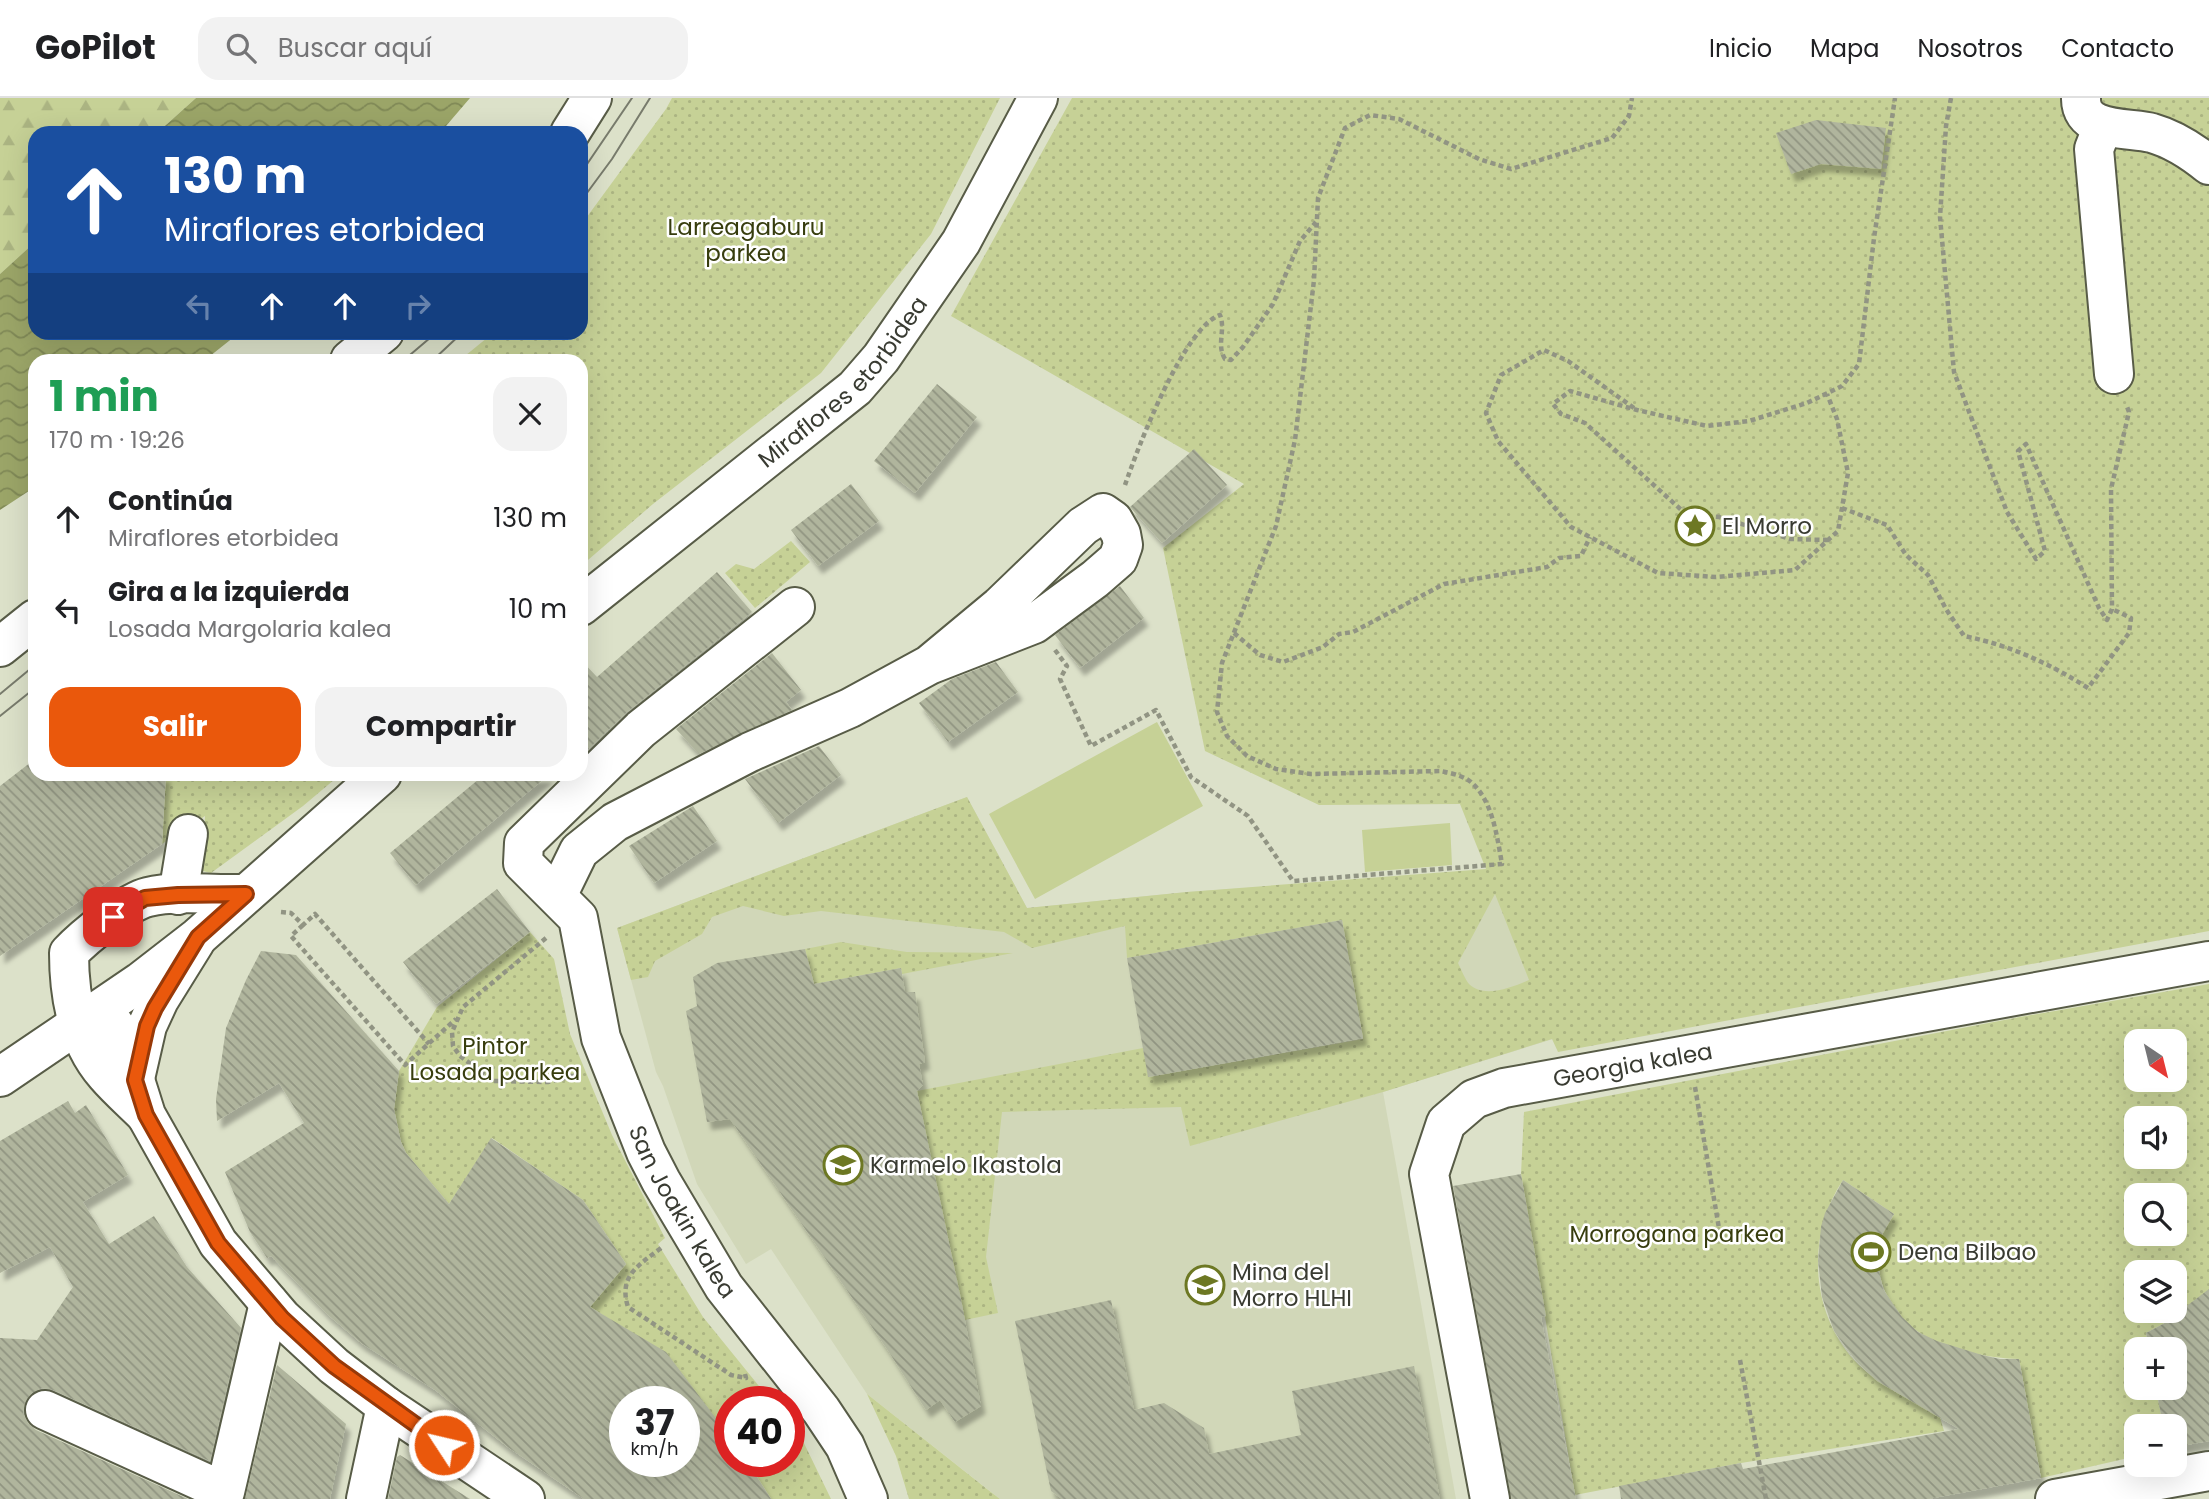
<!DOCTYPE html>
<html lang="es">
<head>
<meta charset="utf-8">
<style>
  :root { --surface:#fff; --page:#f2f2f2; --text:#202124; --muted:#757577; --line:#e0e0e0; --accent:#ea580c }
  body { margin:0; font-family:Poppins,sans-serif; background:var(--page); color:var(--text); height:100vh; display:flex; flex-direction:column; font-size:26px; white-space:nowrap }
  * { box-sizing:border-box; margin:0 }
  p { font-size:23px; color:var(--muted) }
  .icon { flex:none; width:38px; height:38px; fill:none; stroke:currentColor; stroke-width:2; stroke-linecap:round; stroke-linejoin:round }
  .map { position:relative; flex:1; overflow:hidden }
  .details { position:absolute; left:28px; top:256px; width:560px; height:427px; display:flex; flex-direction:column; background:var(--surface); border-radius:21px; box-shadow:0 7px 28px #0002 }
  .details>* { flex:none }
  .top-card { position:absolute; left:28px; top:28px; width:560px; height:214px; border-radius:21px; box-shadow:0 7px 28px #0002; background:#1a4fa0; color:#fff; overflow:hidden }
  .needle { width:46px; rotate:145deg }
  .tools { position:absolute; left:2124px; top:931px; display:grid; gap:14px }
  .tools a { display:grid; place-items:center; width:63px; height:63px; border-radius:14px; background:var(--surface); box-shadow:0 7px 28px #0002; font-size:35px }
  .speed { position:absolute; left:609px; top:1288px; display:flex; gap:14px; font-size:35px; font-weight:700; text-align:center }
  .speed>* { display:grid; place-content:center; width:91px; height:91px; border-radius:50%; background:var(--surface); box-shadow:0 7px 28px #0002; line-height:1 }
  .speed small { font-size:18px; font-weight:400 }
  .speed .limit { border:10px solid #d22; background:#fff; color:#111 }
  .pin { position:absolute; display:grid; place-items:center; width:60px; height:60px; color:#fff; margin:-30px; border-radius:14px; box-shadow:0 4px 10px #0006 }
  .me { position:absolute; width:77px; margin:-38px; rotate:305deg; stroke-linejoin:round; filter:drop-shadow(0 0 5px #0008) }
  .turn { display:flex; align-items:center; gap:24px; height:147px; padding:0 21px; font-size:32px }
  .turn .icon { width:91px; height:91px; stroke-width:2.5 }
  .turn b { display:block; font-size:49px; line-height:60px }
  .lanes { display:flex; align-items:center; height:66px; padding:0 21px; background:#0003; justify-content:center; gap:35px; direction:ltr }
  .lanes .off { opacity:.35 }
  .round { display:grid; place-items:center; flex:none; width:74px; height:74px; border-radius:21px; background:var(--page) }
  .summary { display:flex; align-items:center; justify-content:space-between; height:119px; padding:0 21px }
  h1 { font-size:42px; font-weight:700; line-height:52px; color:#1e9e55 }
  .action { display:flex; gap:14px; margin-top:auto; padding:14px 21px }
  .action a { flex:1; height:80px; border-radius:21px; background:var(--accent); color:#fff; font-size:28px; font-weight:700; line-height:80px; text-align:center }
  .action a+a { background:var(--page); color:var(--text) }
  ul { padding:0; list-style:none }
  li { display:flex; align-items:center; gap:21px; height:91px; padding:0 21px }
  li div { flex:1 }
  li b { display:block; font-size:26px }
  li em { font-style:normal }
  header { display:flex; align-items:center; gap:42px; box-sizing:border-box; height:98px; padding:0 35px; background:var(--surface); border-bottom:2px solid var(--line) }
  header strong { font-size:33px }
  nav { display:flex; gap:38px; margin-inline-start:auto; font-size:24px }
  .search { width:490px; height:63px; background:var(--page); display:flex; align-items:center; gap:18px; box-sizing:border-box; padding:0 24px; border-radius:21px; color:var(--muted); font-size:26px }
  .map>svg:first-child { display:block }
</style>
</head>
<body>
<header>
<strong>GoPilot</strong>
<div class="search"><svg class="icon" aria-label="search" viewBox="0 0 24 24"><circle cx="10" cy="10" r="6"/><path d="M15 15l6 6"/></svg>Buscar aquí</div>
<nav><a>Inicio</a><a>Mapa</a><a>Nosotros</a><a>Contacto</a></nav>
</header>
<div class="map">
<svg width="2209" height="1401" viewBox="0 0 2209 1401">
  <defs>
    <pattern id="grass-dots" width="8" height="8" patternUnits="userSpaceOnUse" patternTransform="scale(1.75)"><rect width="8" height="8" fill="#c6d196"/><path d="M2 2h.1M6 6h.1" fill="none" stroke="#abb482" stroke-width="1.8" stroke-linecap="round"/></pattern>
    <pattern id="forest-firs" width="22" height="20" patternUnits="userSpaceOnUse" patternTransform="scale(1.75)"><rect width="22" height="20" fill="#c6d196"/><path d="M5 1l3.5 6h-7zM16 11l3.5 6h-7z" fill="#abb482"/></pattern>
    <pattern id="water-waves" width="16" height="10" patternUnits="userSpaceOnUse" patternTransform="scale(1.75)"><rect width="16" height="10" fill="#9ba568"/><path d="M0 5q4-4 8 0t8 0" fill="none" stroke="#7f8856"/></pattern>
    <pattern id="building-back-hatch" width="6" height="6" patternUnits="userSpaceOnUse" patternTransform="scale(1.75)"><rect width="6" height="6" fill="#b0b59d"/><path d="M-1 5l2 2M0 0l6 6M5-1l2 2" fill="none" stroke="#909481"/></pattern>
    <filter id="shadow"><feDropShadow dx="4.5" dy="8" stdDeviation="2" flood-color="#0004"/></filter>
  </defs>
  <rect width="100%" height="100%" fill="#dce1c9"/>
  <path fill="#d1d7b8" d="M 967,699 L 1027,810 L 1187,794 L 1487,774 L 1553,941 L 1383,994 L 1456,1401 L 1000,1401 L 867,1296 L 771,1151 L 746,1166 L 697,1086 L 663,988 L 656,974 L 617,830 Z"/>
  <path fill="url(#grass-dots)" fill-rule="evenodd" d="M 672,0 L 1000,0 L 931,136 L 821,275 L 653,406 L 581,468 L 581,262 L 460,262 L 493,235 L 581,234 L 581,127 L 666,11 Z
    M 1072,0 L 2209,0 L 2209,833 L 1558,954 L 1552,941 L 1383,994 L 1190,1048 L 1181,1009 L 1002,1014 L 986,1159 L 998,1215 L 965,1222 L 917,993 L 1143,950 L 1149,979 L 1363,941 L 1342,822 L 1127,860 L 1125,828 L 1032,850 L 1004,834 L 821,813 L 784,818 L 743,808 L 712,819 L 702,836 L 655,863 L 648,879 L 631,882 L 617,830 L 967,699 L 1027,810 L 1187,794 L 1486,771 L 1460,706 L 1319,707 L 1205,653 L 1163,450 L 1244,386 L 951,218 ZM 1495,796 L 1529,882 C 1513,889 1484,901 1469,886 C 1465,881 1461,871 1458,865 Z
    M 791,443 L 810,464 L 755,510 L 725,475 L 736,466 L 754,471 Z
    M 166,676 L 341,676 L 303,708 L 211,775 L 203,773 L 205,718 L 162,746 Z
    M 530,834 L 554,861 L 570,936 L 612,1037 L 665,1140 L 658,1146 L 703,1219 L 772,1304 L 730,1304 L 730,1339 L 640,1240 L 590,1209 L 626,1166 L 583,1102 L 492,1040 L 449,1106 L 406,1055 L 401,1044 L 394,1011 L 399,973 L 437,909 Z
    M 841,844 L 907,854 L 1013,855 L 902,876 L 901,870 L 814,886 L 805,851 Z
    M 2209,886 L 2209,1192 L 2163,1226 L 2146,1235 L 2149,1251 L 2137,1251 L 2137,1290 L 2156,1290 L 2163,1328 L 2137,1328 L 2137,1358 L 2041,1380 L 2019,1261 C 1991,1261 1940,1250 1917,1233 C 1890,1214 1872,1177 1879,1144 C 1881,1135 1889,1125 1894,1116 L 1843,1082 C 1806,1137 1810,1214 1855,1263 C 1878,1287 1907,1301 1938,1312 L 1944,1333 L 1741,1365 L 1575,1397 L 1521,1076 L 1524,1014 L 2020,919 ZM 2137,943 L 2175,943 L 2175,982 L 2137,982 ZM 2137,1020 L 2175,1020 L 2175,1059 L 2137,1059 ZM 2137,1097 L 2175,1097 L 2175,1136 L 2137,1136 ZM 2137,1174 L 2175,1174 L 2175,1213 L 2137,1213 Z
    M 867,1296 L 987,1391 L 1000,1401 L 909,1401 L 896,1358 Z
    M 789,1325 L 801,1339 L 831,1401 L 771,1401 L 747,1363 L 789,1363 Z"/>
  <path fill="url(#forest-firs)" d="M 0,0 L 196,0 L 157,35 L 35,35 L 35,144 L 0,176 Z"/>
  <path fill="#c6d196" d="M 1157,624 L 1203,708 L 1035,801 L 989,716 Z
    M 1450,725 L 1452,767 L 1365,774 L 1362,732 Z"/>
  <path fill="url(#water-waves)" d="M 196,0 L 470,0 L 440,35 L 157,35 Z
    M 35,144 L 35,234 L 239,235 L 205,262 L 35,262 L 35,389 L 0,412 L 0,176 Z"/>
  <path fill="url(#building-back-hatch)" fill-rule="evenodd" filter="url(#shadow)" d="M 1816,22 L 1886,30 L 1881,71 L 1821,66 L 1791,76 L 1776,35 Z
    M 937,286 L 977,319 L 915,395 L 874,363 Z
    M 1194,351 L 1227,387 L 1162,445 L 1130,409 Z
    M 851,386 L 879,423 L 818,468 L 791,432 Z
    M 717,474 L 752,514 L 627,614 L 581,658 L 581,562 L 597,579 Z
    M 1120,488 L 1144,520 L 1080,570 L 1055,537 Z
    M 772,555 L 801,592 L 786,604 L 792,612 L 699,656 L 676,631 Z
    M 996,564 L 1018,594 L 948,644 L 919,605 L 952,581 Z
    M 819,648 L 841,677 L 778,725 L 745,681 Z
    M 35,661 L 35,676 L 166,676 L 162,746 L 0,858 L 0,688 Z
    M 485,676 L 550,676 L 416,787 L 390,755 Z
    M 693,708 L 717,743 L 654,785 L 629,748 Z
    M 497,791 L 530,834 L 436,906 L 403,864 Z
    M 1342,822 L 1363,940 L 1148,979 L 1127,860 Z
    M 805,851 L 814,886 L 901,870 L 905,894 L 915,894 L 925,964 L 919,966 L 923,987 L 917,993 L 961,1201 L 981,1308 L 955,1324 L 940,1302 L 926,1312 L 887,1251 L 730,1021 L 707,1024 L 686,913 L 697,908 L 693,879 L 717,865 Z
    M 261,853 L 296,857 L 399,973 L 394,1011 L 401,1044 L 406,1055 L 449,1106 L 491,1040 L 583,1102 L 626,1166 L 590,1209 L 666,1254 L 730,1339 L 730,1363 L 747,1363 L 771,1401 L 584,1401 L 509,1350 L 435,1292 L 361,1245 L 327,1216 L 271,1158 L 267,1160 L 250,1134 L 225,1074 L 304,1025 L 279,985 L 217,1023 L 216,1001 L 226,930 L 246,882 ZM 625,1304 L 684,1304 L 684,1363 L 625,1363 Z
    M 68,1003 L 75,1015 L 86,1007 L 128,1077 L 83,1104 L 109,1146 L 154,1118 L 187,1169 L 241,1230 L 210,1363 L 53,1292 L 42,1290 L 32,1295 L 25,1304 L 23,1315 L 28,1325 L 36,1332 L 188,1401 L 0,1401 L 0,1240 L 37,1242 L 73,1189 L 50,1149 L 0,1175 L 0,1043 Z
    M 1521,1076 L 1546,1218 L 1541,1219 L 1576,1401 L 1511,1401 L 1453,1088 Z
    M 1843,1082 L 1894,1116 L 1879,1142 L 1878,1168 L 1883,1191 L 1902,1219 L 1918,1234 L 1937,1243 L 1982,1257 L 2000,1261 L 2019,1261 L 2041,1380 L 1928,1401 L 1621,1401 L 1619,1388 L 1741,1365 L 1743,1371 L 1959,1331 L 1877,1283 L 1856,1263 L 1834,1233 L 1822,1199 L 1818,1163 L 1821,1129 L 1825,1115 Z
    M 2209,1191 L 2209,1343 L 2175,1349 L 2175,1328 L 2163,1328 L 2156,1290 L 2175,1290 L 2175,1251 L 2149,1251 L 2146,1235 L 2163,1226 Z
    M 1111,1202 L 1134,1312 L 1164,1305 L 1204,1330 L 1209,1356 L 1301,1337 L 1292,1293 L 1414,1268 L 1440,1401 L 1062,1401 L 1051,1393 L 1015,1223 Z
    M 277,1267 L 346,1326 L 330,1401 L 245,1401 Z
    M 400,1357 L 470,1401 L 388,1401 L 397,1359 Z"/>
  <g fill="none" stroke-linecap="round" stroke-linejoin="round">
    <defs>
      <g id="minor">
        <path d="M 2081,0 C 2080,35 2129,29 2152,35 C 2173,41 2193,54 2209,67"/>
        <path d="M 2103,28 L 2094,51 L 2114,276"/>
        <path d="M 570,35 L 592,0"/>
        <path d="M 350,262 L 384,234"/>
        <path id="s1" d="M 795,509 L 641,631 L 524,745 L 523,765 L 578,820 L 601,940 L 646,1054 L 661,1083 L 724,1189 L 821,1312 L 845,1348 L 868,1401"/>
        <path d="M 0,549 L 35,521"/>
        <path d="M 178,797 L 188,736"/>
        <path d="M 557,798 L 579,753 L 615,724 L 750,654 L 850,610 L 929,567 L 1034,526 L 1095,481 L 1118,461 L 1123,447 L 1121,436 L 1113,422 L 1103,415 L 1083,428 L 1000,508 L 929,567"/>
        <path d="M 97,914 L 111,922 L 127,945 L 135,982 L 146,1017 L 218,1145 L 282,1220 L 334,1268 L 386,1308 L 525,1401"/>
        <path d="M 136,976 L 147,928 L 159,902 L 195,844"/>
        <path d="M 145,1016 C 132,1003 118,991 106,977 C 77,944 69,898 69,855 C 84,839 127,804 148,799 C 179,792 214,797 246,796"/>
        <path d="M 45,1312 L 225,1394 L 269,1205"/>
        <path d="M 366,1401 L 386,1308"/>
        <path id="s2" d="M 1490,1401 L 1429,1076 L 1446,1025 L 1474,1001 L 1504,990 L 2209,863"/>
        <path d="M 2055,1401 L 2209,1373"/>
      </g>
      <g id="major">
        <path id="s3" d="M 581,508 L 855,290 L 881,260 L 961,144 L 1038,0"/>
        <path d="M 0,979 L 140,884 L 198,839 L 382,676"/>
      </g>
    </defs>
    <use href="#minor" stroke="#585c47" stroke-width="42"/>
    <use href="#major" stroke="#585c47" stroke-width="42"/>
    <path stroke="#919483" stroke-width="4.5" stroke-dasharray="5 3.5" stroke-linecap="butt" d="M 1951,0 L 1946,28 L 1940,119 L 1954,274 L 2007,414 L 2036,461 L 2045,453 L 2018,353 L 2026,346 L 2099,510 L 2107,522 L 2112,511 L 2111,391 L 2129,314 L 2126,306
      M 1634,310 L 1568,263 L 1544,252 L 1501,277 L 1486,315 L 1498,343 L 1571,429 L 1658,475 L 1716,479 L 1795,472 L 1838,433 L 1848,375 L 1837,321 L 1827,296
      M 1125,387 C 1138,349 1184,229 1220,217 C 1226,232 1216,247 1225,261 L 1231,262 L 1243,249 L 1273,206 L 1300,143 L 1316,124
      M 1842,410 L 1887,427 L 1906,457 L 1928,477 L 1946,511 L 1964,538 C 2009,547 2049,565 2088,590 L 2129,535 L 2131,520 L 2112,511
      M 1828,442 L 1790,441 L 1719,419 L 1687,417 L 1585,325 L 1561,316 L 1553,306 L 1570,293 L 1637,312 L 1707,328 L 1749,323 L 1807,305 L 1842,288 L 1859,266 L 1874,140 L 1895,0
      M 1234,535 L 1260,557 L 1283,564 L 1323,549 L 1339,536 L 1353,534 L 1444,486 L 1547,469 L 1559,460 L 1581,458 L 1590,439
      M 1055,552 L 1067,568 L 1060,581 L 1091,648 L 1156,612 L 1191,679 L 1248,718 L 1293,783 L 1502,766 C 1497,739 1493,703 1471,684 C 1462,677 1450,675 1440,673 L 1311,676 L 1276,671 L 1247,658 L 1227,638 L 1217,614 L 1222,565 L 1276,428 L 1295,342 L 1314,182 L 1318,100 L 1345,30 L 1370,17 L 1399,21 L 1479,61 L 1511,71 L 1612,40 L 1629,18 L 1632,0
      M 281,814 L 291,815 L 303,827 L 315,816 L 429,946
      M 303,827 L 291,838 L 405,967 L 456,921
      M 546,840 L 463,909 L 452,934 L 453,948 L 460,958 L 493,983 L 548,984 L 577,977
      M 1695,989 L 1721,1142
      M 661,1150 C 639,1167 618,1178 628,1209 L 731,1277 L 746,1280 L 745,1276
      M 1740,1262 L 1766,1401"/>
    <use href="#minor" stroke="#fff" stroke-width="38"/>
    <use href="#major" stroke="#fff" stroke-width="38"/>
    <path stroke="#787b6c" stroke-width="2" d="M 581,75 L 632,0
      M 581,103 L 612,61 L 650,0
      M 404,262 L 437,234
      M 433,262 L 463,234
      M 0,596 L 35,567
      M 0,618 L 35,590"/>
  </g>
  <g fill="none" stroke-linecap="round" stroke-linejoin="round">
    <defs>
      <path id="route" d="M 113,819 L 145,800 L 178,797 L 246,796 L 198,839 L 155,910 L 147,928 L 135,982 L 146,1017 L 218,1145 L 282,1220 L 334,1268 L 444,1347"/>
    </defs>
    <use href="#route" stroke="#983908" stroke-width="18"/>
    <use href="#route" stroke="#ea580c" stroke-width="12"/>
  </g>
  <defs>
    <symbol id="sight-ring" viewBox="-11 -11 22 22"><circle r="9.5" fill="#fff" stroke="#6d7823" stroke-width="1.5"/><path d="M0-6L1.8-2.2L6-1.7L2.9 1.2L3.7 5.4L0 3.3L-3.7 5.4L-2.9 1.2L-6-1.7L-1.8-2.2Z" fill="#6d7823"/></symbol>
    <symbol id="school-ring" viewBox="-11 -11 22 22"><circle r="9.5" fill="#fff" stroke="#6d7823" stroke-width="1.5"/><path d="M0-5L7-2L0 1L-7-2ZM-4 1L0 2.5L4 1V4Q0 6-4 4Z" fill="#6d7823"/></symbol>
    <symbol id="stadium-ring" viewBox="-11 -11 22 22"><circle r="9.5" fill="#fff" stroke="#6d7823" stroke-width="1.5"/><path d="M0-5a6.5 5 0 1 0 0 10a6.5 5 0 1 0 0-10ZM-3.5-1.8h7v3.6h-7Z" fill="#6d7823"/></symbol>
  </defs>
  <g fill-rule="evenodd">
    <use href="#sight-ring" x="1673" y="406" width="44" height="44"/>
    <use href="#school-ring" x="821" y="1045" width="44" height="44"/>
    <use href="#stadium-ring" x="1849" y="1132" width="44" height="44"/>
    <use href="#school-ring" x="1183" y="1165" width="44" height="44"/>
  </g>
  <g text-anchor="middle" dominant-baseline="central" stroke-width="5" stroke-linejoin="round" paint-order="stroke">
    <g font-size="23" fill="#373d0e" stroke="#fff">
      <text x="746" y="129">Larreagaburu<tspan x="746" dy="26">parkea</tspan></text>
      <text x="495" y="948">Pintor<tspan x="495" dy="26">Losada parkea</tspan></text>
      <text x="1677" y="1136">Morrogana parkea</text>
    </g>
    <g font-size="23" fill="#393b32" stroke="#fff">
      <text stroke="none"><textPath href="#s3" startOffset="346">Miraflores etorbidea</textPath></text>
      <text stroke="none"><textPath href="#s2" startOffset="584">Georgia kalea</textPath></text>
      <text stroke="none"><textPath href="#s1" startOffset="772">San Joakin kalea</textPath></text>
    </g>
    <g font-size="23" fill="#393b32" stroke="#fff" text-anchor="start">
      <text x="1722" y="428">El Morro</text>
      <text x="870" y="1067">Karmelo Ikastola</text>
      <text x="1898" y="1154">Dena Bilbao</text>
      <text x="1232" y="1174">Mina del<tspan x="1232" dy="26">Morro HLHI</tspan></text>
    </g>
  </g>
</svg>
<div class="tools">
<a><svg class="needle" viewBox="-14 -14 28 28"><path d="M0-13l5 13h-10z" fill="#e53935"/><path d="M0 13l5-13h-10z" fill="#757577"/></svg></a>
<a><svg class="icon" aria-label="sound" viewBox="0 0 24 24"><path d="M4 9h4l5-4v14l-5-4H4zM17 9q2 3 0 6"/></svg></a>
<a><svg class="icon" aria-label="search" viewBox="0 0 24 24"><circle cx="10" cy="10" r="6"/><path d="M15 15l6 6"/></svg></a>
<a><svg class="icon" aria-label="layers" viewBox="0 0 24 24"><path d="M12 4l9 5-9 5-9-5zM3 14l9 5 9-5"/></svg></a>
<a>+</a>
<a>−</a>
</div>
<div class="speed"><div>37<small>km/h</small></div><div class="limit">40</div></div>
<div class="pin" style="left:113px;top:819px;background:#d93025"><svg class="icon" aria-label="arrive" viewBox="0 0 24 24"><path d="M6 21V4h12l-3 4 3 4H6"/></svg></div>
<svg class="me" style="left:444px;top:1347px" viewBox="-20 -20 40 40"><circle r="17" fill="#ea580c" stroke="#fff" stroke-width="3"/><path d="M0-11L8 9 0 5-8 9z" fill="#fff"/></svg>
<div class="top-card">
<div class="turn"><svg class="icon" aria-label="ahead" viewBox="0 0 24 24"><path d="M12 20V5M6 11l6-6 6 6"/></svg><div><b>130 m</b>Miraflores etorbidea</div></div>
<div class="lanes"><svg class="icon off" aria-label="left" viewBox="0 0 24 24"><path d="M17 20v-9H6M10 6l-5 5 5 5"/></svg><svg class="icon" aria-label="ahead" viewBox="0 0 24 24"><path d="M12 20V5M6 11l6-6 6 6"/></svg><svg class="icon" aria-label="ahead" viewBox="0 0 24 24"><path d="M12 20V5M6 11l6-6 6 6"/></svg><svg class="icon off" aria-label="right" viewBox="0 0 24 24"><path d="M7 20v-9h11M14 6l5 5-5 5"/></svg></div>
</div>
<section class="details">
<div class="summary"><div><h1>1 min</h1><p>170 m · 19:26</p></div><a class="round"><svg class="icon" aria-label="close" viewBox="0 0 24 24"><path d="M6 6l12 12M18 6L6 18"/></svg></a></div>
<ul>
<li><svg class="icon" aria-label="ahead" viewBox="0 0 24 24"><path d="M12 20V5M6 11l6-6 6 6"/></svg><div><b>Continúa</b><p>Miraflores etorbidea</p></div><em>130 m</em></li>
<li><svg class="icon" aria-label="left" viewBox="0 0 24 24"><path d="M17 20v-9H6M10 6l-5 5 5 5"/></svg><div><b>Gira a la izquierda</b><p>Losada Margolaria kalea</p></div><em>10 m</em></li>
</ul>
<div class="action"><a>Salir</a><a>Compartir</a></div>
</section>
</div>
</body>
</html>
